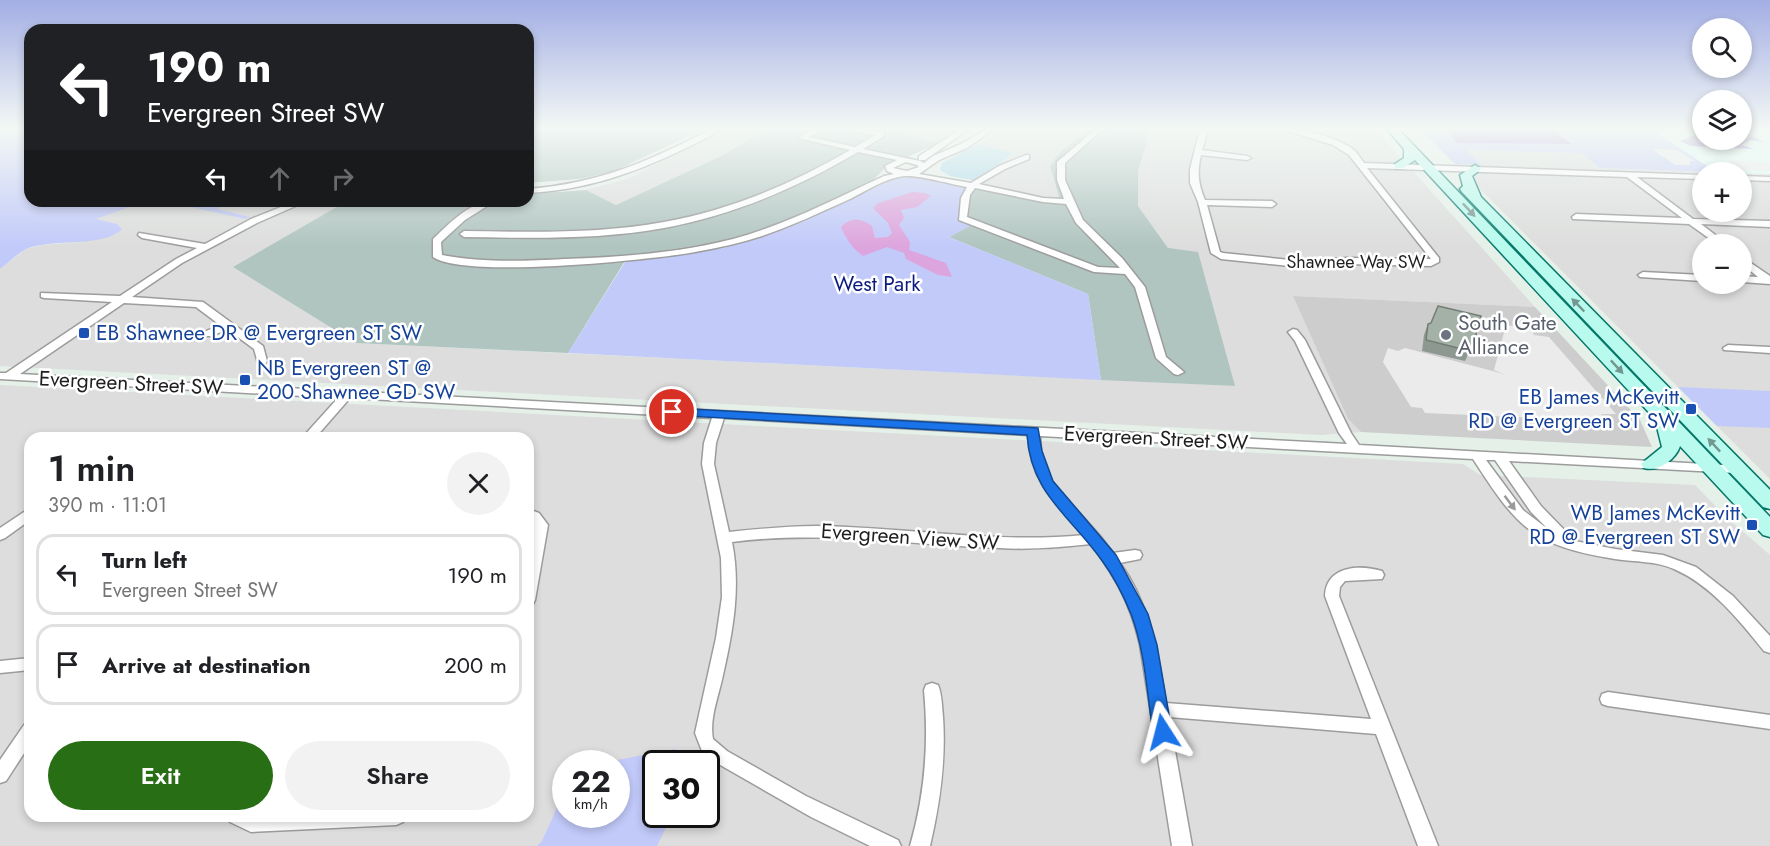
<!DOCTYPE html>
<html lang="en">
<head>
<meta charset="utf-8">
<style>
  :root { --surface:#fff; --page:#f2f2f2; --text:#202124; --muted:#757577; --line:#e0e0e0; --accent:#276e14 }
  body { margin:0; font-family:Jost,sans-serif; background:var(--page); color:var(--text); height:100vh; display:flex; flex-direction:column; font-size:22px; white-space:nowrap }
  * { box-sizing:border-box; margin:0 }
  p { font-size:20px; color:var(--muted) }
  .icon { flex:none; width:33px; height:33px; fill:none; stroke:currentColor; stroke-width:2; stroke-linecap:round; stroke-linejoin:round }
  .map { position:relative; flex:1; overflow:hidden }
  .sheet { position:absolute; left:24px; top:432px; width:510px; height:390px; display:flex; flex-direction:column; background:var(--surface); border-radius:18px; box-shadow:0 3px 9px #0003 }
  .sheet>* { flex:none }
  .guide { position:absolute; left:24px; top:24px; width:510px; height:183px; border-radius:18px; box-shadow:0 3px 9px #0003; background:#202124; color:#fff; overflow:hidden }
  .tools { position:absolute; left:1692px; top:18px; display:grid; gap:12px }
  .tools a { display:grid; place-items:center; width:60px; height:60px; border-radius:50%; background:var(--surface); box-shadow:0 3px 9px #0003; font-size:30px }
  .speed { position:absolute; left:552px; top:750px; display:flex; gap:12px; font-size:30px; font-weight:700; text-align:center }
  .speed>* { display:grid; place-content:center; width:78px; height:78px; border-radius:50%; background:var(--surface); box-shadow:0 3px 9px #0003; line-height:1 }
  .speed small { font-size:15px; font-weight:400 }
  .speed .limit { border:3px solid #111; border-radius:9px; background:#fff; color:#111 }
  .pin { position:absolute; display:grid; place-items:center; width:51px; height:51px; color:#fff; margin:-26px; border:3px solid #fff; border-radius:50%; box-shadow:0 2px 6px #0007 }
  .me { position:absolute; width:66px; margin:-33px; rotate:351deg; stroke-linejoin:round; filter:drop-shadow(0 0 4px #0008) }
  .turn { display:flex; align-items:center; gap:21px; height:126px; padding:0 24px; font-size:27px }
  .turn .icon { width:78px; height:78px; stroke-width:2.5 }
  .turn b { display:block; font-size:42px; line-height:51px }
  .lanes { display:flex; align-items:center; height:57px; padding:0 24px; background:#0003; justify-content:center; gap:30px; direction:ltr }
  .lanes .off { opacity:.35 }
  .round { display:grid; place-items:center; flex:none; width:63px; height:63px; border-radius:32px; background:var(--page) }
  .overview { display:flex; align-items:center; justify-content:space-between; height:102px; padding:0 24px }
  h1 { font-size:36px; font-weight:600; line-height:45px }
  .cta { display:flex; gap:12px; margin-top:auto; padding:12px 24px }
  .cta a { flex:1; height:69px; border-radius:36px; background:var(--accent); color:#fff; font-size:24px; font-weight:600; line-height:69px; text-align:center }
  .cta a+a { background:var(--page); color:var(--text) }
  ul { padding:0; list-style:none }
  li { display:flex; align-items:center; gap:18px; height:81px; margin:0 12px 9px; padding:0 12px; border:3px solid var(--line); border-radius:18px }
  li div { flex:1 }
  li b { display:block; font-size:22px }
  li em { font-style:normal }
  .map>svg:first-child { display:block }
</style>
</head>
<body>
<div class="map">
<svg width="1770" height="846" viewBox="0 0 1770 846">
  <rect width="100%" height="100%" fill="#e5f0e9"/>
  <path fill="#dcdddc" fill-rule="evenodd" d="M 726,129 L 768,129 L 721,156 L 616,205 L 586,190 L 627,179 Z
    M 912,129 L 962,129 L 939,143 L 902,134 Z
    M 1003,129 L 1089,129 L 1060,152 L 1050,166 L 1059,197 L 1054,199 L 1011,189 L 971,185 L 1013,153 L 978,144 Z
    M 1151,129 L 1375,129 L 1535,307 L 1293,296 L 1348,419 L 1361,432 L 1321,435 L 0,366 L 0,269 L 26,249 L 42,245 L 80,242 L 117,234 L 95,219 L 138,202 L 169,201 L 245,219 L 216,209 L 232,201 L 347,201 L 233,267 L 356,343 L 1234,386 L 1168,248 L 1138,206 L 1138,171 Z
    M 1465,150 L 1581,153 L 1600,168 L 1726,172 L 1702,172 L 1702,212 L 1742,212 L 1742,173 L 1770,174 L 1770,479 L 1455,164 L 1480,164 ZM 1702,244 L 1742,244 L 1742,284 L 1702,284 Z
    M 0,385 L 1463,464 L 1480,475 L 1695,485 L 1725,516 L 1770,555 L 1770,846 L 0,846 ZM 30,438 L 528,438 L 528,816 L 30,816 ZM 566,764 L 616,764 L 616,814 L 566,814 ZM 656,764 L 706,764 L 706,814 L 656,814 Z"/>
  <path fill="#defff7" d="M 1650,129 L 1702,129 L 1702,140 L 1742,140 L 1742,129 L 1770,129 L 1770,174 L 1716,172 Z"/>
  <path fill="#cdcdcd" d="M 1293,296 L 1535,307 L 1640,420 L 1652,447 L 1361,432 L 1348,419 Z"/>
  <path fill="#b0c4c0" d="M 528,129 L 704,129 L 612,172 L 579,179 L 528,183 Z
    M 768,129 L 912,129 L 903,134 L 939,143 L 887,166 L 870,183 L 829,206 L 743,238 L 628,256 L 568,353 L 356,343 L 233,267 L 347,201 L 528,201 L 528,194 L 586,190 L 616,205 L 721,156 Z
    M 1089,129 L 1151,129 L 1138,171 L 1138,206 L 1168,248 L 1198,252 L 1235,386 L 1101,380 L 1088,294 L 949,237 L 969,226 L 957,220 L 961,199 L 971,185 L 1011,189 L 1054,199 L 1059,197 L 1050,166 L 1060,152 Z"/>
  <path fill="#aad8ea" d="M 978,144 L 1013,153 L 976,181 L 950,176 L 940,170 L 942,163 Z"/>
  <path fill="#c2cafa" d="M 0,129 L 30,129 L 30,201 L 145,201 L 96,219 L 117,224 L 122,229 C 105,248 50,238 26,249 C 17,254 8,263 0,269 Z
    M 1420,129 L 1650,129 L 1716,172 L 1600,168 L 1581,153 L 1466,150 L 1481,165 L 1455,164 Z
    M 910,177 L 971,185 L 957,220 L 970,226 L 949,237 L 1088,294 L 1101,380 L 568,353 L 627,259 L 724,248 L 788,227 L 896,178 Z
    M 175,201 L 232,201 L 217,209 L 250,217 L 245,219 L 173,203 Z
    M 1678,387 L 1770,391 L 1770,428 L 1717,426 Z
    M 675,749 L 681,763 L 656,764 L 656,814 L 672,815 L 657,846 L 537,846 L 542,841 L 565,790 L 566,814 L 616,814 L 616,764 L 601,763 Z"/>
  <path fill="#a682df" d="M 1445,129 L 1551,129 L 1572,144 L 1457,143 Z
    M 1702,132 L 1702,140 L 1742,140 L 1742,132 L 1747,133 L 1763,142 L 1750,140 L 1742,145 L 1754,149 L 1691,146 L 1680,141 Z"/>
  <path fill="#ebebeb" d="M 1652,149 L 1677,150 L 1695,161 L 1690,161 L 1690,165 L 1675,165 Z
    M 1728,160 L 1770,162 L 1770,171 L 1733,170 L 1721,164 L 1733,164 Z
    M 1506,325 L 1530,328 L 1534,335 L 1549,337 L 1616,414 L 1601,414 L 1607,421 L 1425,413 L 1422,408 L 1411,407 L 1383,362 L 1388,348 L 1398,351 L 1405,348 L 1504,374 L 1494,370 Z"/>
  <path fill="#dda5dd" d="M 913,192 L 925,193 L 931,196 L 917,207 L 901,210 L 904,218 L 899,225 L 910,242 L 909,250 L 946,263 L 952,277 L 938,275 L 906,259 L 904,253 L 887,247 L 863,256 C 853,249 846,239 841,227 C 850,217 862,218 872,226 L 875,238 L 888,237 L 892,233 L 888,223 L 873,208 L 878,203 Z"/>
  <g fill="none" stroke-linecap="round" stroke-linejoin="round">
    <defs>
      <path id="street" d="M 712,129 L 721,129 C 710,137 696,143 684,149 C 633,174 584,190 528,193 L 528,189 C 602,183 648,161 712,129 Z
        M 814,129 L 823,129 L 809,137 L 855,147 L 875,135 L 851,131 L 851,129 L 884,132 L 884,136 L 863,149 L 920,161 L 924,163 L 933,156 L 961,144 L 987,129 L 994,129 L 967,148 L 939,160 L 919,174 L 971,183 L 999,166 L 1026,155 L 1029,155 L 1029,159 L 1005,169 L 979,184 L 1043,198 L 1064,199 L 1057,180 L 1057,162 L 1096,129 L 1103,129 L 1065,163 L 1065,180 L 1083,220 L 1122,258 L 1145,287 L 1166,357 L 1184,372 L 1178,375 L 1174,374 L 1156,358 L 1135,287 L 1125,274 L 1094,272 L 959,220 L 961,198 L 967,187 C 950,184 920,175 904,176 C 886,178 866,191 850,199 C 821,212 792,226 762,236 C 740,243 718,248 695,252 C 652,260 464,279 433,257 L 433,239 C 450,223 470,201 495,201 L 465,220 L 441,242 L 442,255 C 483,263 524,261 565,259 C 621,257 678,253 733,239 C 785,225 835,199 884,176 L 894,174 L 887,171 L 885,166 L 897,160 L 858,152 C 797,188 733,215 664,228 C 598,240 531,238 464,237 L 460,234 L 464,231 C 531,232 598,234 664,222 C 730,210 792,184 850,150 L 798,138 ZM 906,162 L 917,165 L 919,167 L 907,171 L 893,168 ZM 975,188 L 1043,202 L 1066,204 L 1076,223 L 1120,268 L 1098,267 L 967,217 L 970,195 Z
        M 961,129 L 969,129 L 925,160 L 919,160 L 919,156 Z
        M 1200,129 L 1208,129 L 1202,150 L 1247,156 L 1251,158 L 1247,160 L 1201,155 C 1197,172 1198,183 1205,200 L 1272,201 L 1276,204 L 1272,207 L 1207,205 L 1220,252 L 1223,253 L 1300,261 L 1347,258 L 1431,259 L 1349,155 L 1333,145 L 1288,131 L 1288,129 C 1306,129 1341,139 1355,151 C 1358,154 1361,159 1364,163 L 1702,175 L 1702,179 L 1637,177 L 1693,219 L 1770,221 L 1770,227 L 1701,224 L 1727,244 L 1717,244 L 1689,224 L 1573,219 L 1572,217 L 1576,214 L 1682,218 L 1627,177 L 1367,168 L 1439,258 L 1439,262 L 1431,266 L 1347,264 L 1300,267 L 1221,259 L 1211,253 L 1198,202 L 1190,183 L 1190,169 Z
        M 1742,176 L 1770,177 L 1770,181 L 1742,180 Z
        M 296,201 L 307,201 L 257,223 L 182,263 L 132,297 L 203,302 L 263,346 L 267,361 L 266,363 L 258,363 L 254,349 L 227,329 L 212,336 L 204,336 L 203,334 L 204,332 L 220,325 L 196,307 L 124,303 L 20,374 L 1347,444 L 1339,433 L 1295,341 L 1288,332 L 1293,329 L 1297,330 L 1305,340 L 1351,433 L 1359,445 L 1741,466 L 1742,469 L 1736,473 L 1509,461 L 1541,506 L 1575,541 L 1615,549 L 1663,555 L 1696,567 L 1733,596 L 1770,636 L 1770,653 L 1764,651 C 1739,620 1711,585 1674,569 C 1656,561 1635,562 1615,559 C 1532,546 1517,527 1473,459 L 1040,436 L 1041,451 L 1052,482 L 1100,536 L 1113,553 L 1135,550 L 1140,551 L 1142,555 L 1140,559 L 1120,563 C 1150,604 1157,653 1166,703 L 1371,719 L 1325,596 C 1326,566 1359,564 1382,571 L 1384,575 L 1382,579 L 1345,581 L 1340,587 L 1339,596 L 1438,846 L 1418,846 L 1376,734 L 1169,717 L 1192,846 L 1172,846 L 1140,645 C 1130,603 1117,579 1091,544 C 1061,547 1031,550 1000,548 C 908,545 825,530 732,542 C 741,587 733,631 723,675 C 719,695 709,719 713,739 L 727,751 L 806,796 L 898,840 L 901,846 L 870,846 L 866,844 L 811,817 L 715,762 L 702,751 L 695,733 L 716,638 L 722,597 L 721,558 L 702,464 L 704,443 L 712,418 L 350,398 L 315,438 L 302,438 L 338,398 L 0,379 L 0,373 L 6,373 L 112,302 L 44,298 L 41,297 L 41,293 L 120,296 L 176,259 L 197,248 L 142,238 L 138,235 L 139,233 L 205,244 L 251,219 ZM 724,418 L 1028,435 C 1030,482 1055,502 1084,535 C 994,544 906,527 817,526 C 787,526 759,529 729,532 L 714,464 L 716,443 ZM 1486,460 L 1495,460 L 1531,512 L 1549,530 L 1523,510 Z
        M 1742,257 L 1770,276 L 1770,284 L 1742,282 L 1742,276 L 1758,277 L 1742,264 Z
        M 1643,272 L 1702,275 L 1702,281 L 1640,277 L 1638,275 Z
        M 1728,345 L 1770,347 L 1770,353 L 1724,350 L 1723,348 Z
        M 30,508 L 30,520 L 5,538 L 0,540 L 0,528 Z
        M 528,509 L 539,513 L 548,525 L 535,600 L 533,604 L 528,606 L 528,559 L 534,526 L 528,519 Z
        M 30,658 L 30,670 L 0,673 L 0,661 Z
        M 932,683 L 938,685 C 942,694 942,707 943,717 C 946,761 940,803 930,846 L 910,846 C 925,794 929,744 924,690 L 926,685 Z
        M 1608,692 L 1770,715 L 1770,729 L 1608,706 L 1602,704 L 1600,699 L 1602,694 Z
        M 30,723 L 30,744 L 6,781 L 0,783 L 0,760 L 24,725 Z
        M 228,816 L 405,816 L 403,822 L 396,825 L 251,832 L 230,822 Z"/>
      <path id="secondary" d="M 1387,129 L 1398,129 L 1770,517 L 1770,537 L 1763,535 L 1680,446 C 1676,459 1659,472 1644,468 L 1641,464 L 1662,447 L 1655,419 L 1415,160 L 1403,168 L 1395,168 L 1395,164 L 1404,158 L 1404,149 Z
        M 1475,165 L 1481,169 L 1472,176 L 1481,197 L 1770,490 L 1770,509 L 1763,507 L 1462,192 L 1460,189 L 1463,186 L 1460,175 Z"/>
    </defs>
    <use href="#street" stroke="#9c9c9c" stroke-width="3"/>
    <use href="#secondary" stroke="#047769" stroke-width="3"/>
    <use href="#street" fill="#fff" fill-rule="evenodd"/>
    <use href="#secondary" fill="#b8faee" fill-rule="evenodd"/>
  </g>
  <path fill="#8d9890" d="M 1428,324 L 1476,334 L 1477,338 L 1473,348 L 1470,350 L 1465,361 L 1422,351 L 1424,335 Z"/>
  <path fill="#737c75" d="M 1477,338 L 1473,348 L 1469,350 L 1473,340 Z"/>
  <path fill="#a4b1a7" stroke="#737c75" stroke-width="1.5" d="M 1438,306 L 1481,316 L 1476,334 L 1477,338 L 1473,340 L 1470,351 L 1426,340 L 1428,324 L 1431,323 Z"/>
  <defs><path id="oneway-solid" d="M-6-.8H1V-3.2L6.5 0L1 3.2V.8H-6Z" transform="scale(1.5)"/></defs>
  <g fill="#739791">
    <use href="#oneway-solid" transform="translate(1469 210) rotate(47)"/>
    <use href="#oneway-solid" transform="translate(1578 305) rotate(-134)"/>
    <use href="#oneway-solid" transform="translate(1617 367) rotate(47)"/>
    <use href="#oneway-solid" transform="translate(1714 445) rotate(-133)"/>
  </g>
  <use fill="#9a9a9a" href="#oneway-solid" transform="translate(1510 503) rotate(53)"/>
  <linearGradient id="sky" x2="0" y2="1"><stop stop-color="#a3aee4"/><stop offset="0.52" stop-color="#f3f8f5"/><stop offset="1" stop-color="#f3f8f5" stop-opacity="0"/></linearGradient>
  <rect width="1770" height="247" fill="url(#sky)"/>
  <path fill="#1a73e8" stroke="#114b97" stroke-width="1.5" d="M 672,408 L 1038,428 L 1042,451 L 1053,481 L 1116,555 L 1148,614 L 1157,645 L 1172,732 L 1170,738 L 1163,740 L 1156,738 L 1153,732 C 1147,694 1145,651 1131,614 C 1124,597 1114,577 1103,562 C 1072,517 1031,495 1027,435 L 668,415 L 666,412 L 668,409 Z"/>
  <g fill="#1a4fb4" stroke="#fff" stroke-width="2">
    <rect x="78" y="327" width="12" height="12" rx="3"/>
    <rect x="239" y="374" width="12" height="12" rx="3"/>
    <rect x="1685" y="403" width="12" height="12" rx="3"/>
    <rect x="1746" y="519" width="12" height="12" rx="3"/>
  </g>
  <circle fill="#6b7280" stroke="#fff" stroke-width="2" cx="1446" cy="335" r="6"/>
  <g text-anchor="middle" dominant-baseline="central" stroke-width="5" stroke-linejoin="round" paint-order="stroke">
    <g font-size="18" fill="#1f1f1f" stroke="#fff">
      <text x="1356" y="262">Shawnee Way SW</text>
    </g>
    <g font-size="21" fill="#0b1c7e" stroke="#fff">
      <text x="877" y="284">West Park</text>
    </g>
    <g font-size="21" fill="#5b616d" stroke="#fff" text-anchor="start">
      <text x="1458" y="323">South Gate<tspan x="1458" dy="24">Alliance</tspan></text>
    </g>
    <g font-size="21" fill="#164399" stroke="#fff" text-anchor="start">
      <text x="96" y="333">EB Shawnee DR @ Evergreen ST SW</text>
      <text x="257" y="368">NB Evergreen ST @<tspan x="257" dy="24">200 Shawnee GD SW</tspan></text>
      <text x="1679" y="397" text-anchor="end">EB James McKevitt<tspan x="1679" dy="24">RD @ Evergreen ST SW</tspan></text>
      <text x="1740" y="513" text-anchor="end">WB James McKevitt<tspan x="1740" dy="24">RD @ Evergreen ST SW</tspan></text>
    </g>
    <g font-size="21" fill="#1f1f1f" stroke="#fff">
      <text transform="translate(131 383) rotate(3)">Evergreen Street SW</text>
      <text transform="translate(1156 438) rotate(3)">Evergreen Street SW</text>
      <text transform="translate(910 537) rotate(4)">Evergreen View SW</text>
    </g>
  </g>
</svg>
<div class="tools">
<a><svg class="icon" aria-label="search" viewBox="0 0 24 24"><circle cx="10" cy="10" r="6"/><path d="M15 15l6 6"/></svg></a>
<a><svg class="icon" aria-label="layers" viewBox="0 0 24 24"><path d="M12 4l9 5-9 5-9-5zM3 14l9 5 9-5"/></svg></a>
<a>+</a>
<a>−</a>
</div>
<div class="speed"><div>22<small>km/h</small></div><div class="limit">30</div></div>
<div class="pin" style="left:672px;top:412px;background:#d93025"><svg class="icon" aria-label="arrive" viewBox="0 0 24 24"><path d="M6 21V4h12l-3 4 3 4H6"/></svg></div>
<svg class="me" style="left:1163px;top:732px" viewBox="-20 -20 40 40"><path d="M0-17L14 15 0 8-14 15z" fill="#1a73e8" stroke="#fff" stroke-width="4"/></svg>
<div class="guide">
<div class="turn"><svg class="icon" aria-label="left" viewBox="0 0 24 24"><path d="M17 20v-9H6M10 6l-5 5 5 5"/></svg><div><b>190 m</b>Evergreen Street SW</div></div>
<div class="lanes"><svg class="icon" aria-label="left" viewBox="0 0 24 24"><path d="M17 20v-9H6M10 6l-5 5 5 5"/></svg><svg class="icon off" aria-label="ahead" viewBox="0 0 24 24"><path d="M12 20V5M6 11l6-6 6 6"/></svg><svg class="icon off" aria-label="right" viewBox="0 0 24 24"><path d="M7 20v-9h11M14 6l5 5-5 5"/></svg></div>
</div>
<section class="sheet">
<div class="overview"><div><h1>1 min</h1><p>390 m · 11:01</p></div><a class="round"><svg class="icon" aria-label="close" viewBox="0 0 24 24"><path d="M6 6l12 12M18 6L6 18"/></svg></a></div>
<ul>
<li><svg class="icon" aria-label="left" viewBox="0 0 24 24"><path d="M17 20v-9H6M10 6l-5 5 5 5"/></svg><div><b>Turn left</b><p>Evergreen Street SW</p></div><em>190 m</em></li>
<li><svg class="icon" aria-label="arrive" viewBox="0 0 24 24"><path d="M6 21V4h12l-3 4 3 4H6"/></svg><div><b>Arrive at destination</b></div><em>200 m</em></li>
</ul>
<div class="cta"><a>Exit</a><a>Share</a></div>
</section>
</div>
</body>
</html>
